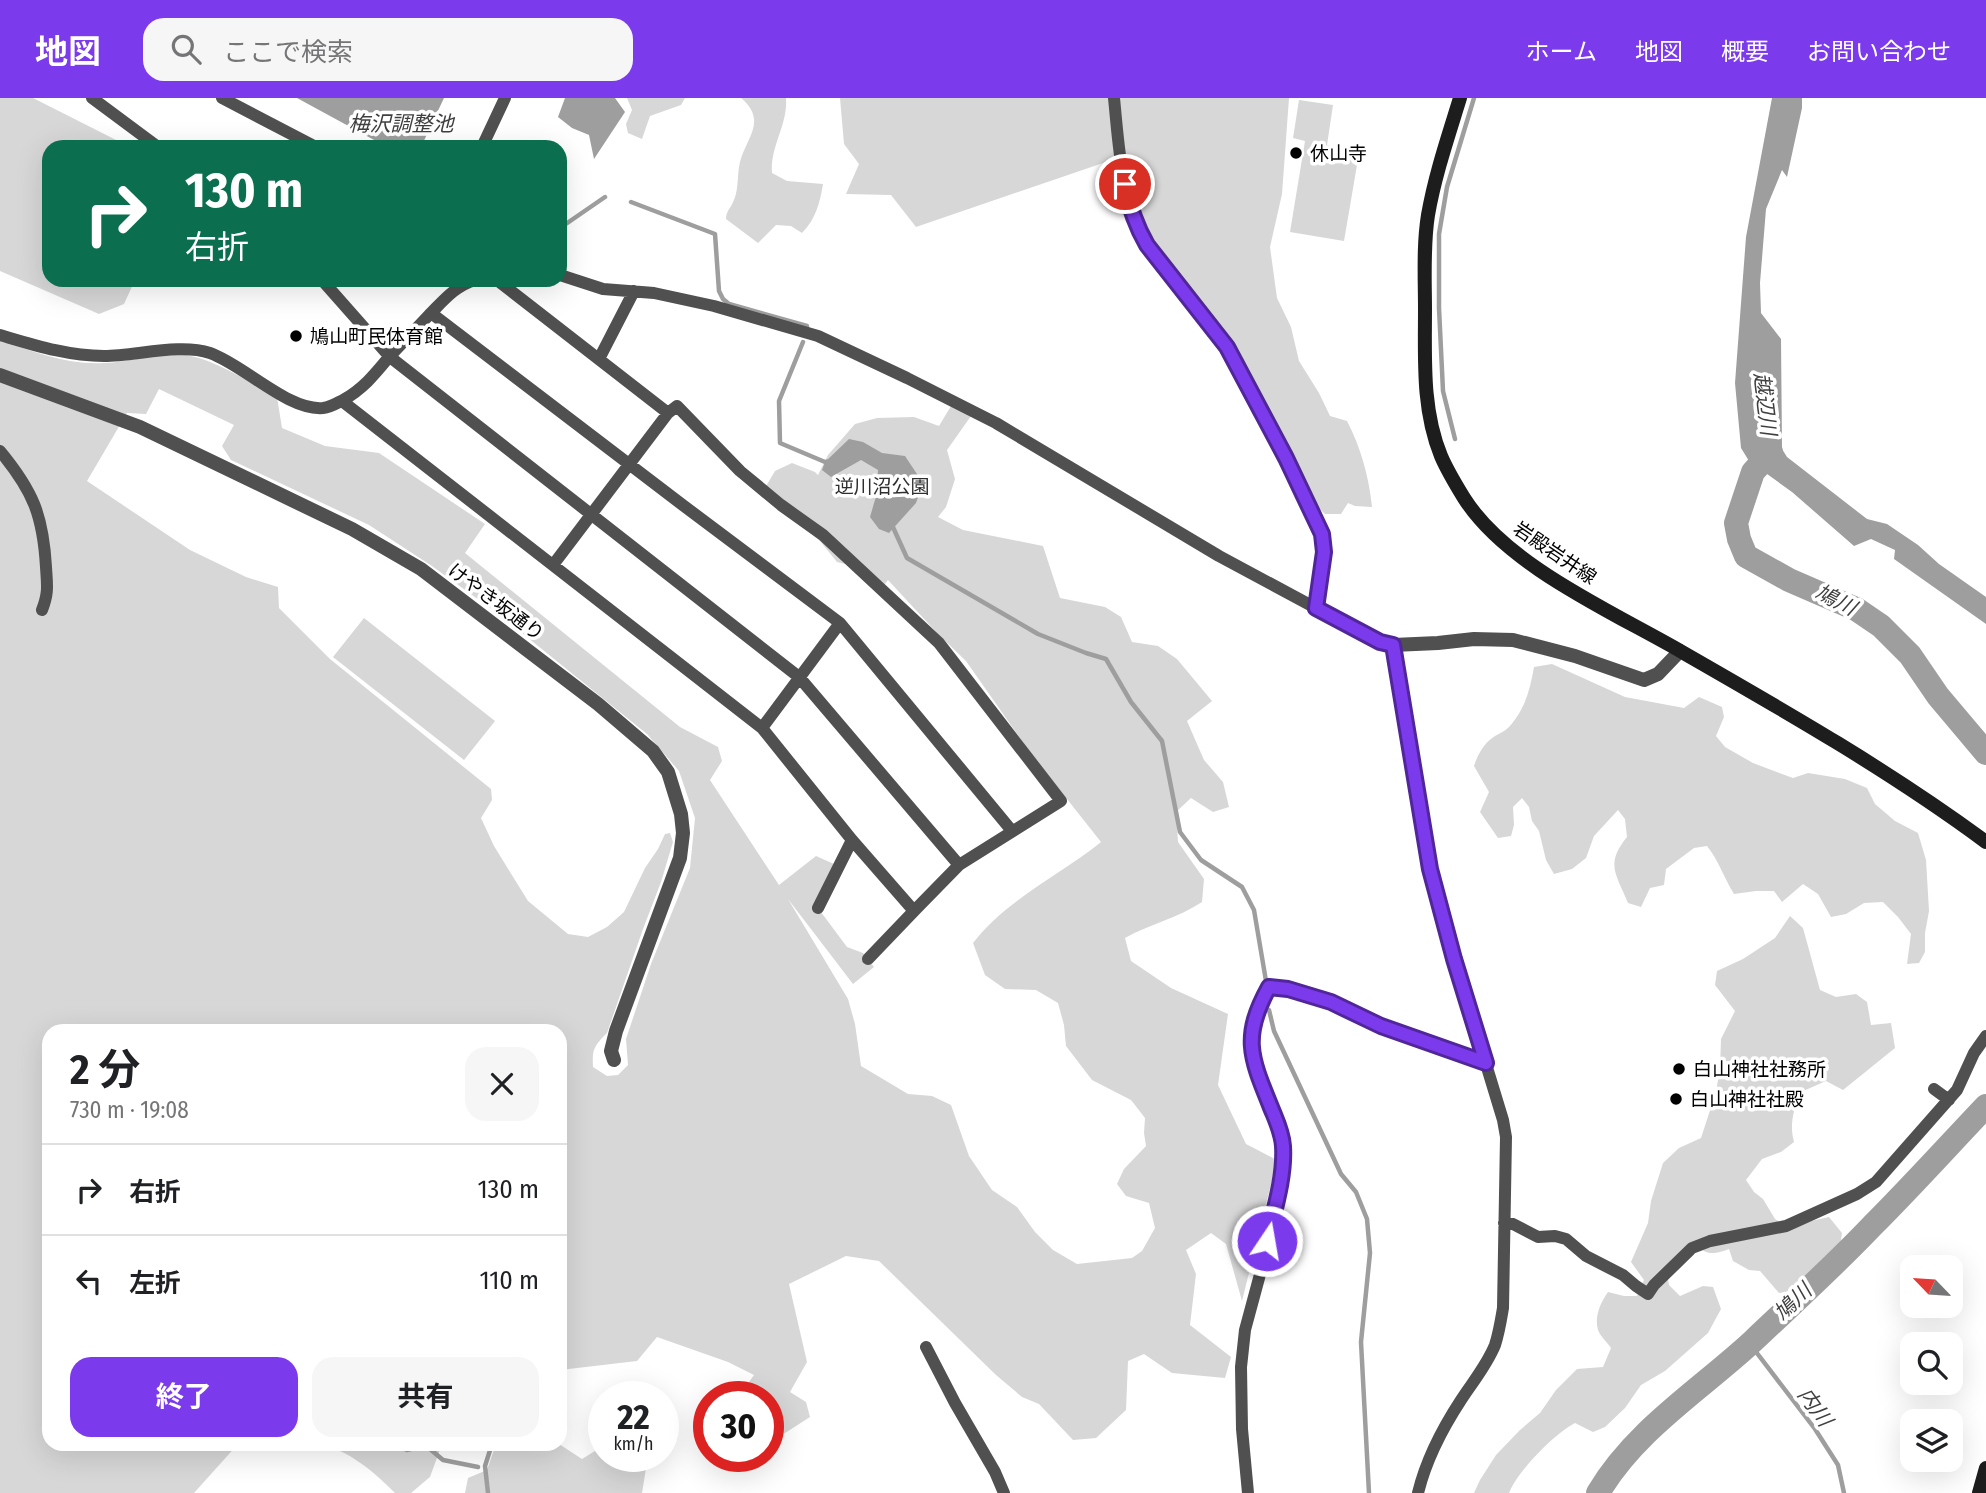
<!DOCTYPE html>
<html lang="ja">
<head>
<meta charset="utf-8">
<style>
  :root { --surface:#fff; --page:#f6f6f6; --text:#202124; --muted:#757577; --line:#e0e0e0; --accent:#7c3aed }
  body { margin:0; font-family:"Fira Sans Condensed","Noto Sans JP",sans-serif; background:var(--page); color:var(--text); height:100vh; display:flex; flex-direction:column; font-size:26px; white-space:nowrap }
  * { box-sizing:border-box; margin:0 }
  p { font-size:23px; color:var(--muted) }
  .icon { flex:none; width:38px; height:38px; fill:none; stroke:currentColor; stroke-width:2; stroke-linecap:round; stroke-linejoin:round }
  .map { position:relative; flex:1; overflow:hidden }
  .side { position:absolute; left:42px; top:926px; width:525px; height:427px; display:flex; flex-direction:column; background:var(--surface); border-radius:21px; box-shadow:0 7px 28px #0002 }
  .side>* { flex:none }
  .hud { position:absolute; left:42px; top:42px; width:525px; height:147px; border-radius:21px; box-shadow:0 7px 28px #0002; background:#0b6e4f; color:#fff; overflow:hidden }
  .needle { width:46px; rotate:295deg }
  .fabs { position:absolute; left:1900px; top:1157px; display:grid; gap:14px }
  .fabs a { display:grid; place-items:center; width:63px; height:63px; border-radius:14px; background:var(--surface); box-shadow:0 7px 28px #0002; font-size:35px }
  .speed { position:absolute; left:588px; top:1283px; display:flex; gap:14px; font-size:35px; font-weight:700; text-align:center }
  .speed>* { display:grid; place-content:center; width:91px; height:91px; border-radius:50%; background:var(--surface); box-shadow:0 7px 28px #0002; line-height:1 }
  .speed small { font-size:18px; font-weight:400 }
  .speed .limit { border:10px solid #d22; background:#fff; color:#111 }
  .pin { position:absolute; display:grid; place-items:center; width:60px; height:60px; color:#fff; margin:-30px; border:4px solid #fff; border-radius:50%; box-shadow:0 2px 7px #0007 }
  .me { position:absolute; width:77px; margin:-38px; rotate:12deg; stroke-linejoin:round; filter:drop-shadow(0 0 5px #0008) }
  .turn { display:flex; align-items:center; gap:24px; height:147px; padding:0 28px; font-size:32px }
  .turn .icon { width:91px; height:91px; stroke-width:2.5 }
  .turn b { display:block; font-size:49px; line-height:60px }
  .round { display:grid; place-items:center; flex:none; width:74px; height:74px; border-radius:21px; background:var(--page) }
  .head { display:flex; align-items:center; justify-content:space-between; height:119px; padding:0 28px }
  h1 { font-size:42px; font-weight:700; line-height:52px }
  .button { display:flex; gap:14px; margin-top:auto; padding:14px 28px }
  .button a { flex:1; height:80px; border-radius:21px; background:var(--accent); color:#fff; font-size:28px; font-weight:700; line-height:80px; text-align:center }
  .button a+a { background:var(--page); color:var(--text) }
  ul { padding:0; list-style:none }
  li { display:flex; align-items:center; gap:21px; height:91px; padding:0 28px; border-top:2px solid var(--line) }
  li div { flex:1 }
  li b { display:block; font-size:26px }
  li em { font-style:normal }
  header { display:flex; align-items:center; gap:42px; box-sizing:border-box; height:98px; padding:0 35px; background:var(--accent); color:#fff }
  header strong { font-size:33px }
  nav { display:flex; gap:38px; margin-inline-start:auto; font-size:24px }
  .search { width:490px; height:63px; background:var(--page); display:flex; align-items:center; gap:18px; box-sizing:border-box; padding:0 24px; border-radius:21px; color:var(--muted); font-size:26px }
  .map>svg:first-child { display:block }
</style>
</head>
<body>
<header>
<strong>地図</strong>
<div class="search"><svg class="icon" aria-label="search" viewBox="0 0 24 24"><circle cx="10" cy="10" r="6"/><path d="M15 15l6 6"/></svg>ここで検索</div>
<nav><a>ホーム</a><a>地図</a><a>概要</a><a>お問い合わせ</a></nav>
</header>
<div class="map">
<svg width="1986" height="1395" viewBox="0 0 1986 1395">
  <rect width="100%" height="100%" fill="#fff"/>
  <path fill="#d7d7d7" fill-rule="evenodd" d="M 0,0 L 33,0 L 130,49 L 49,49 L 49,182 L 135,182 L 124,206 L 99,216 L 0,173 Z
    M 627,0 L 685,0 L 681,7 L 650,18 L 642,41 L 628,35 L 626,26 L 632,12 Z
    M 741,0 L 786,0 C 788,27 770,48 772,75 L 787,83 L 823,86 C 820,104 816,121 802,135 L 791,128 L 776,127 L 758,145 L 726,121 C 726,113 731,110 734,102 C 739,90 737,76 740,64 C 746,40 768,23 741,0 Z
    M 840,0 L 1289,0 L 1282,96 L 1270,149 L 1277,200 L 1291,229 L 1299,263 L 1319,295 L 1330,318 L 1347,323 C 1361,350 1369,379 1372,409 L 1355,408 L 1348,405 L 1341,416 L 1325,416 L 1314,405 L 1247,271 L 1218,226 L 1181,179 L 1146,158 L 1122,115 L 1106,64 L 916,129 L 891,97 L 846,96 L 859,66 L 844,46 Z
    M 1299,2 L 1333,7 L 1327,47 L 1342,50 L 1357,67 L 1344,143 L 1290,134 L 1305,43 L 1293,40 Z
    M 0,242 C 34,254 67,267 104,265 C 131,264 158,254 184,257 C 211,259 253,286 277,299 L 282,330 L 325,348 L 379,355 L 485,426 L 465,455 L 680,629 L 718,649 L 722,663 L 710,682 L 779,787 L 816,758 L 834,766 L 815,806 L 847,849 L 863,855 L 874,869 L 853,886 L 788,801 L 848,901 L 855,926 L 861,968 L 908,996 L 932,998 L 951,1007 L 969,1058 L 992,1092 L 1017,1109 L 1035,1134 L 1053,1152 L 1077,1166 L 1132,1160 L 1142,1153 L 1155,1130 L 1149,1105 L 1126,1098 L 1117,1086 L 1124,1071 L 1146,1048 L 1144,1035 L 1145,1020 L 1131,1002 L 1092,982 L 1066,948 L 1064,927 L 1058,905 L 1036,892 L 1005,891 L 985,877 L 973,845 C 1007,801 1059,778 1101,744 L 1029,653 L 966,563 L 938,536 L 888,482 L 885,486 L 869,472 L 837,464 L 820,443 L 762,395 L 775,373 L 792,365 L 815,374 L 818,377 L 828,357 L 855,326 L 877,320 L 914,319 L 939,328 L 951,308 L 971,318 L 947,352 L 955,381 L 946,409 L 938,419 L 963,432 L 1043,448 L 1060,500 L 1105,509 L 1121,519 L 1132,544 L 1158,548 L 1177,561 L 1212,603 L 1187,623 L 1204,662 L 1223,684 L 1229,709 L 1213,714 L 1191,700 L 1176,714 L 1178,744 L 1204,781 L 1202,804 C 1178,820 1150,826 1125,840 L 1131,863 L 1171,890 L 1228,916 L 1218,987 L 1246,1046 L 1277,1062 L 1242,1203 L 1226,1146 L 1211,1135 L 1186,1152 L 1196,1176 L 1190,1227 L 1231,1259 L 1225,1280 L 1172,1275 L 1144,1256 L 1128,1263 L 1126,1312 L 1096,1340 L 1073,1342 L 1039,1306 L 1022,1299 L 996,1277 L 879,1163 L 846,1158 L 789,1186 L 807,1264 L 790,1294 L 806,1304 L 810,1319 L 768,1346 L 768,1298 L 739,1298 L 754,1277 L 728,1264 L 657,1239 L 637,1263 L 560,1272 L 560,933 L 49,933 L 49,1346 L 238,1346 L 194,1395 L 0,1395 ZM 159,291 L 234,327 L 222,348 L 231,362 L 369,427 L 432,468 L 497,515 L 647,636 L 679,673 L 695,720 L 690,770 L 651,866 L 626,941 L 628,967 L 618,977 L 607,978 L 593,969 C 592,951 594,948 607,935 L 643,831 L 661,784 L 673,744 L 670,735 L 665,736 L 658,751 L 645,770 L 624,814 L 607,829 L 588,839 L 568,836 L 528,803 L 494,748 L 481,720 L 492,702 L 491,691 L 330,561 L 279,510 L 278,489 L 246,479 L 190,452 L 87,383 L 127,315 L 146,316 Z
    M 364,520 L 495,623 L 464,662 L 333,559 Z
    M 1552,566 L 1625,599 L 1684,610 L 1699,599 L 1722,609 L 1724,619 L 1716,638 L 1725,649 L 1753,665 L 1793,680 L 1808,675 L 1845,681 L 1867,690 L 1875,706 L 1895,723 L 1918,735 L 1926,762 L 1929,813 L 1925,835 L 1925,854 L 1919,865 L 1907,866 L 1911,836 L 1898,819 L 1883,804 L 1864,805 L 1846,816 L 1831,819 L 1818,796 L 1803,786 L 1782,804 L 1774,793 L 1756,793 L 1734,796 C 1724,780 1719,763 1707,748 L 1694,750 L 1666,771 L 1664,787 L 1650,790 L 1641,809 L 1628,805 C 1616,776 1605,766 1627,739 L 1625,721 L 1618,712 L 1594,738 L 1586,760 L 1572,771 L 1554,776 L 1546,762 L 1539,733 L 1532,723 L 1529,709 L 1522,700 L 1513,709 L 1514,727 L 1511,738 L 1498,740 L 1480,714 L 1489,694 L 1474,668 C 1478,656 1484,645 1495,638 C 1500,635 1505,633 1509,629 C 1525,611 1530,592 1534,569 Z
    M 1790,818 L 1803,830 L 1820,892 L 1836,899 L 1856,896 L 1867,904 L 1871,927 L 1891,925 L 1895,950 L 1843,992 L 1826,983 L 1801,994 C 1794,1010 1789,1026 1794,1044 L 1781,1054 L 1762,1061 L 1746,1082 L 1754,1094 L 1763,1101 L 1775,1121 L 1791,1131 L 1806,1124 L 1829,1119 L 1842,1135 L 1840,1149 L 1810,1180 L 1794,1193 L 1779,1195 L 1760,1173 L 1749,1172 L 1733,1163 L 1729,1151 C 1711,1158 1707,1156 1691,1145 L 1666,1169 L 1669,1187 L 1680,1198 L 1703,1188 L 1713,1189 L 1721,1211 L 1708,1235 L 1665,1273 L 1641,1287 L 1625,1310 L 1605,1329 L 1593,1334 L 1575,1325 C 1555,1335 1517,1374 1509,1395 L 1474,1395 L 1480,1382 L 1496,1357 L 1520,1332 L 1540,1315 L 1556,1292 L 1577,1271 L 1603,1269 L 1611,1250 C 1608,1245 1600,1238 1598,1232 C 1594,1218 1601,1204 1608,1194 L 1624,1198 L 1637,1198 L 1644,1182 L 1631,1164 L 1648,1125 L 1651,1103 L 1663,1065 L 1679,1050 L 1701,1040 L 1716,994 L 1720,970 L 1721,941 L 1735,913 L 1715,887 L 1717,873 L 1743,861 L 1775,840 Z
    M 319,1346 L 442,1346 L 430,1379 L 411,1395 L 395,1395 C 374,1374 349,1352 319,1346 Z
    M 500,1346 L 559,1346 L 582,1361 L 603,1348 L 604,1358 L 648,1358 L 642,1395 L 465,1395 L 468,1380 L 487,1372 L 495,1349 Z"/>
  <path fill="#9e9e9e" d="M 297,0 L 444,0 L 421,49 L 387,49 Z
    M 565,0 L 615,0 L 625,14 L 594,61 L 589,37 L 572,30 L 558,19 Z
    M 1772,0 L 1802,0 L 1802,10 L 1787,79 L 1782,72 L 1766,111 L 1760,185 L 1761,215 L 1781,241 L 1782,351 L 1787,359 L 1867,421 L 1887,426 L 1918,447 L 1939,466 L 1986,499 L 1986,526 L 1894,461 L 1895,452 L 1871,441 L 1854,448 L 1792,394 L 1749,363 L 1741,350 L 1735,285 L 1746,139 Z
    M 849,341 L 863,344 L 882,355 L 905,358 L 923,385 L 916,405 L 889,435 L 879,431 L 870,419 L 877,395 L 878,372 L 861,362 L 831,379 L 822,372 L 825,364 Z"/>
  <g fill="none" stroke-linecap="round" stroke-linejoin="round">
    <path stroke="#9e9e9e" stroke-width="4.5" d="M 631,104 L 715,136 L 719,193 L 723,201 L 729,206 L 807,228 L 807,232
      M 560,130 L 605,99
      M 803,244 L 779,303 L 780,345 L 825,364 L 831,363
      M 1455,341 L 1443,293 L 1439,210 L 1439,136 L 1447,89 L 1474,0
      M 892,427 L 907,460 L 1038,536 L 1086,555 L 1106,561 L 1131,604 L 1162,643 L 1180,734 L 1201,762 L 1242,789 L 1254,812 L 1266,883
      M 1269,912 L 1274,933 L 1341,1076 L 1356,1094 L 1367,1121 L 1370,1155 L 1361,1244 L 1369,1395
      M 1750,1246 L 1815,1331 L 1838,1367 L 1844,1395
      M 395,1346 L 407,1352 L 421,1348 L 430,1351 L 443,1362 L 478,1369
      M 488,1395 L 485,1368 L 492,1346"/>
    <path stroke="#9e9e9e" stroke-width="24" d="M 1771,354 L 1753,374 L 1736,425 L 1739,441 L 1746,458 L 1789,482 L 1856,511 L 1881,528 L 1910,557 L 1938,598 L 1986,655
      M 1598,1395 C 1635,1332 1700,1292 1753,1243 C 1793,1205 1834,1168 1872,1128 C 1911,1089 1948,1048 1986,1008"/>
    <path stroke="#505050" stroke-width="12" d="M 92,0 L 158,49
      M 222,0 L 316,49
      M 1114,0 C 1119,50 1121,102 1147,147 L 1227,249 L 1286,360 L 1322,436 L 1324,454 L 1316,510
      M 482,49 L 505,0
      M 560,177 L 603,191 L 654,195 L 714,208 L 818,238 L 907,280 L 996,325 L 1219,458 L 1379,544 L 1393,547 L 1430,771 L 1454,861 L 1503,1022 L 1506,1039 L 1503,1210 C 1501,1222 1499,1235 1495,1247 C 1487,1267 1472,1285 1461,1302 C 1442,1331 1426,1362 1418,1395
      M 322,182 L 390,259 L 799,579 L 959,767
      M 497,182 L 668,315
      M 431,215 L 684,408 L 840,525 L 1012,733
      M 0,237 C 34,247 68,258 104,258 C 136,258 180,245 210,255 C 244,267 288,313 323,310 C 331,309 337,305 343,302 C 363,291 375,276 389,259 C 402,245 416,231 429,217 C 444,202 455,188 475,182
      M 599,261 L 634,193
      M 342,303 L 762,630 L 852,742 L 914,813 L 959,767 L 1061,703 L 939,545 L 823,437 L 781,407 L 740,373 L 677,308 L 668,315 L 553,467
      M 0,353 C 33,393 43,417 46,469 C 47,487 49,494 42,512
      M 762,630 L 840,525
      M 818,810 L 852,742
      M 868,861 L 914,813
      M 1934,991 L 1949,1002
      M 1504,1125 L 1513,1126 L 1538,1139 L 1555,1138 L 1566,1141 L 1586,1158 L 1623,1177 L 1636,1188 L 1648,1196 L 1654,1187 L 1692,1150 L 1710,1143 L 1786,1128 L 1857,1096 L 1876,1084 L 1957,992 L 1974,955 L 1986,938
      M 926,1249 L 955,1305 L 995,1374 L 1004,1395
      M 1248,1395 L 1242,1331 L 1241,1269 L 1245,1232 L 1262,1169 L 1283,1067 L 1281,1033 L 1255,970 L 1252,950 L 1253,929 L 1257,911 L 1269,889 L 1288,891 L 1330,904 L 1381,928 L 1486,965"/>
    <path stroke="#505050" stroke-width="14" d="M 0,277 L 140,329 L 352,431 L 421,471 L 598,606 L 653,653 L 668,674 L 681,716 L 683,735 L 680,760 L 616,933 L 611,953 L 614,962
      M 1393,547 L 1438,545 L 1474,541 L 1513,542 L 1575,558 L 1644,582 L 1658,576 L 1680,553"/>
    <path stroke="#1d1d1d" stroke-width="14" d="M 1460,0 C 1448,39 1435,77 1428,117 C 1423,148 1425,181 1425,212 C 1425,261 1422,312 1441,358 C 1447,372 1456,387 1464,400 C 1507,468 1613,514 1682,554 C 1785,613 1890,673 1986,744
      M 1979,1395 L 1986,1370"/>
  </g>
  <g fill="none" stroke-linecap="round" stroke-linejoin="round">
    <defs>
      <path id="route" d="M 1125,86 C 1129,107 1136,128 1147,147 L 1227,249 L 1286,360 L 1322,436 L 1324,454 L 1316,510 L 1380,544 L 1393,547 L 1430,771 L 1454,861 L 1486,965 L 1381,928 L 1331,904 L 1288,891 L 1269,889 C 1242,938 1250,958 1270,1007 C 1275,1020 1282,1033 1283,1048 C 1285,1079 1274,1113 1267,1143"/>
    </defs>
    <use href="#route" stroke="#51269a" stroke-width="18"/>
    <use href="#route" stroke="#7c3aed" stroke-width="12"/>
  </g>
  <g fill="#000" stroke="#fff" stroke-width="2.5">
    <circle cx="1296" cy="55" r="7"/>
    <circle cx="296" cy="238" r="7"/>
    <circle cx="1679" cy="971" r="7"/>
    <circle cx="1676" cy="1001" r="7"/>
  </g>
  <g text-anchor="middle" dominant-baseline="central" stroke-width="7" stroke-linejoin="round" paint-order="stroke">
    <g font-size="19" fill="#000" stroke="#fff" text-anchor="start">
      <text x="1310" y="55">休山寺</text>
      <text x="310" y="238">鳩山町民体育館</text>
      <text x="1693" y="971">白山神社社務所</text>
      <text x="1690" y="1001">白山神社社殿</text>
    </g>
    <g font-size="19" fill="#2e2e2e" stroke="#fff">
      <text x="882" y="388">逆川沼公園</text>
    </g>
    <g font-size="19" fill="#000" stroke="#fff">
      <text transform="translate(1555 455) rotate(34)">岩殿岩井線</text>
      <text transform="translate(496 504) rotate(37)">けやき坂通り</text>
    </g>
    <g font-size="21" font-style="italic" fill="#3f3f3f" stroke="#fff">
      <text x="401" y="26">梅沢調整池</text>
      <text transform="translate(1765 306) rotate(83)">越辺川</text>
      <text transform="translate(1836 502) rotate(27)">鳩川</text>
      <text transform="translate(1793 1204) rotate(-44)">鳩川</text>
      <text transform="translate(1815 1309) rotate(54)">内川</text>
    </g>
  </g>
</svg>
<div class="fabs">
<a><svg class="needle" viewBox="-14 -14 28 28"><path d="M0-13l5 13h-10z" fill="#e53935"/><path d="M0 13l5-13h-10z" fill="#757577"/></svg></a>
<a><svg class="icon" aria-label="search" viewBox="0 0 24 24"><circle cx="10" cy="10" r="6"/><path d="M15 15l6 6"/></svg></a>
<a><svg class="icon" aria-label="layers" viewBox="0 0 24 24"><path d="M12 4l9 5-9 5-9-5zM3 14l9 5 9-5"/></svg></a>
</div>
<div class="speed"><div>22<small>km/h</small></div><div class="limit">30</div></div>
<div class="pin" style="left:1125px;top:86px;background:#d93025"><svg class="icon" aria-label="arrive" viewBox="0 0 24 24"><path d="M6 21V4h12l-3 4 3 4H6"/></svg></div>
<svg class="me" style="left:1267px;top:1143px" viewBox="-20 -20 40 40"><circle r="17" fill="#7c3aed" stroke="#fff" stroke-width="3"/><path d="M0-11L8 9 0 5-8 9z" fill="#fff"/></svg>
<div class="hud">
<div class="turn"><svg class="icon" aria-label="right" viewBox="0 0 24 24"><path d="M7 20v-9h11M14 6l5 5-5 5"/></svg><div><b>130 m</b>右折</div></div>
</div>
<section class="side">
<div class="head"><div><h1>2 分</h1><p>730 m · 19:08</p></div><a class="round"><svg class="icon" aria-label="close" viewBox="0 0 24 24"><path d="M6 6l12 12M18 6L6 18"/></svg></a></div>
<ul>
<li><svg class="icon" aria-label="right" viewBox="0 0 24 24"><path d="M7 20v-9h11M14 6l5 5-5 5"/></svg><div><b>右折</b></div><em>130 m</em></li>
<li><svg class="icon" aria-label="left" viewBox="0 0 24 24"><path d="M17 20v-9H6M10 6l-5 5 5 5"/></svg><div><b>左折</b></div><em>110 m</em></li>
</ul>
<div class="button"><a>終了</a><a>共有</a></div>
</section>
</div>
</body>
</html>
